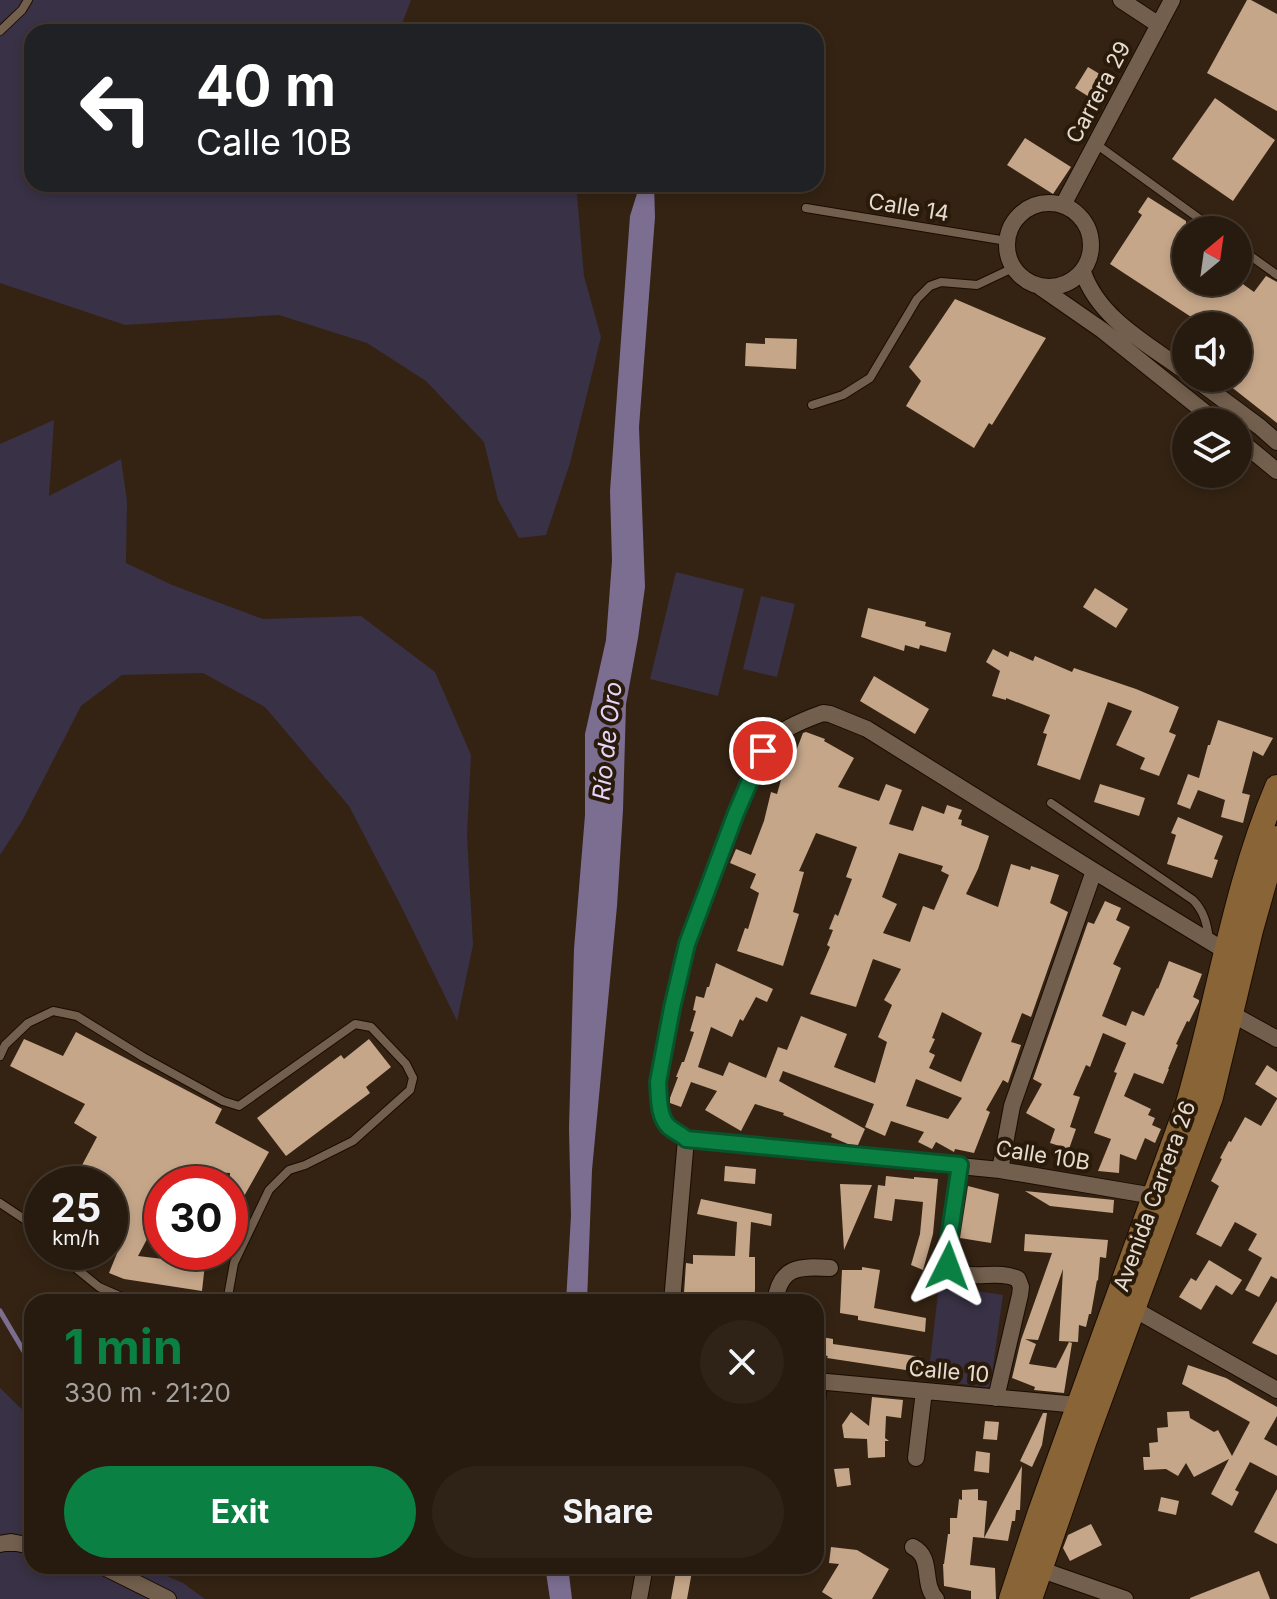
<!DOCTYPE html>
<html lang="en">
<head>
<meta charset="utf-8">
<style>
  :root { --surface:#271a0e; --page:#2f2317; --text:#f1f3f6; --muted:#a4a19e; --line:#43382e; --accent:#0b8043 }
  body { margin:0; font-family:Inter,sans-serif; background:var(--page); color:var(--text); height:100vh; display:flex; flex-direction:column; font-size:30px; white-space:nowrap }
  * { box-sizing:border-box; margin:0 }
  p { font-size:26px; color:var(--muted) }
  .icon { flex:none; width:44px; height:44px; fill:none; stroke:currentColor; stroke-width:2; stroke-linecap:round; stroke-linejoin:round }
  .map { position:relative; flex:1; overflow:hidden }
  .drawer { position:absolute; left:24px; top:1294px; width:800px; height:280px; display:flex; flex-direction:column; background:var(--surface); border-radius:24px; box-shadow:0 4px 12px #0003,0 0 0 2px var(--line) }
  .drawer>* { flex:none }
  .hud { position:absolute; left:24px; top:24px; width:800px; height:168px; border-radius:24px; box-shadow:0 4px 12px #0003,0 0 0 2px var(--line); background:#202124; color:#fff; overflow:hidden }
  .needle { width:52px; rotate:29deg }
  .buttons { position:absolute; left:1172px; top:216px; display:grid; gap:16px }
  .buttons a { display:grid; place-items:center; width:80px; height:80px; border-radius:50%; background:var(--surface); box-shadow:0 4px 12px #0003,0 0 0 2px var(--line); font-size:40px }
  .speed { position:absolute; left:24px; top:1166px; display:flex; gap:16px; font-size:40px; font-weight:700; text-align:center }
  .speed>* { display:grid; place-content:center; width:104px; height:104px; border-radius:50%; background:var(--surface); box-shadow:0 4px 12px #0003,0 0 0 2px var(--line); line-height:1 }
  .speed small { font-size:20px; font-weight:400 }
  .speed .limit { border:12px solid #d22; background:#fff; color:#111 }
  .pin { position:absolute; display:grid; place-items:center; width:68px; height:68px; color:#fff; margin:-34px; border:4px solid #fff; border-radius:50%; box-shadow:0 2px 8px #0007 }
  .me { position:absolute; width:88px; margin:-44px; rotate:3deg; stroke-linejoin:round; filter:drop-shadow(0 0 6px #0008) }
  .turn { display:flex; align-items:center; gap:28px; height:168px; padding:0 40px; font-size:36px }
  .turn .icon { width:104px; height:104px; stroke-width:2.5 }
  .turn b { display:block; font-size:56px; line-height:68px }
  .round { display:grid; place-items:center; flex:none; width:84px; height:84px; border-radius:42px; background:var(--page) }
  .headline { display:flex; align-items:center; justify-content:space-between; height:136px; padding:0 40px }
  h1 { font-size:48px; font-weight:700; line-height:60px; color:var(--accent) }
  .action { display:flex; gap:16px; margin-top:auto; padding:16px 40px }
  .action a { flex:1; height:92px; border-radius:48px; background:var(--accent); color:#fff; font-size:32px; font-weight:700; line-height:92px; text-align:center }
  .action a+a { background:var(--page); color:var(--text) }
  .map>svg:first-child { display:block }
</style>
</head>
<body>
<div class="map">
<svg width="1277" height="1599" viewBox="0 0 1277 1599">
  <rect width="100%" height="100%" fill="#342313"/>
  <path fill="#393145" d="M 0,0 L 411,0 L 399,32 L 32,32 L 32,184 L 576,184 L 584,276 L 601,337 L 570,463 L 546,535 L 519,538 L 498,500 L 484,442 L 426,381 L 367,343 L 279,315 L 125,325 L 0,283 Z
    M 54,420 L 49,496 L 121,459 L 127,501 L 126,563 L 172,585 L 263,619 L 361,616 L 435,672 L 471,755 L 467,836 L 473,945 L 457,1021 L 401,906 L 349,806 L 265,707 L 203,673 L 122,675 L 81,706 L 22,821 L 0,855 L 0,444 Z
    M 676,572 L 744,589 L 718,696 L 650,679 Z
    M 761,596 L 795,604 L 777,677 L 743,669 Z
    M 939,1285 L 1003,1295 L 990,1388 L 928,1379 Z
    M 0,1388 L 32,1419 L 32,1566 L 144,1566 L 183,1583 L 205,1599 L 0,1599 Z"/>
  <path fill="#7c6e91" d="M 640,184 L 654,184 L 655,217 L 639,427 L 645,587 L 638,638 L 626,704 L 623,810 L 617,906 L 592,1170 L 587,1302 L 566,1302 L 571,1216 L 569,1128 L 574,949 L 585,815 L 585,734 L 606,640 L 612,561 L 610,491 L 630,216 Z
    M 545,1566 L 568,1566 L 572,1599 L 550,1599 Z"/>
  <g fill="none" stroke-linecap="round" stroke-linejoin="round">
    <path stroke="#7c6e91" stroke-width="5" d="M 0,1311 L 32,1365
      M 303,1566 L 310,1568 L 325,1566"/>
  </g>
  <path fill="#c5a689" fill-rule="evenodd" d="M 1247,0 L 1251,0 L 1277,14 L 1277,111 L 1207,73 Z
    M 1088,67 L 1108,79 L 1094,100 L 1075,88 Z
    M 1215,98 L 1275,140 L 1233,201 L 1172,159 Z
    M 1025,138 L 1071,167 L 1053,194 L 1007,165 Z
    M 1148,197 L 1186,221 L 1186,282 L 1240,282 L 1254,292 L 1266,276 L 1277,282 L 1277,423 L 1220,378 L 1238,378 L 1238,326 L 1205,326 L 1110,264 L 1142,215 L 1138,212 Z
    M 955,299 L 1046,338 L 992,425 L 989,423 L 974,448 L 906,406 L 921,381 L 909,367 Z
    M 765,338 L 797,339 L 796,369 L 745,366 L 746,343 L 765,344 Z
    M 1095,588 L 1128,609 L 1116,628 L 1083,607 Z
    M 868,608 L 926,622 L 925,626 L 951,633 L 946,652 L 920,645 L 919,649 L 905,645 L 904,651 L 861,637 Z
    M 993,649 L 1008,657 L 1010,651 L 1033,661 L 1035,656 L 1072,672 L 1074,668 L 1136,689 L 1179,707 L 1169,732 L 1176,735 L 1159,776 L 1140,769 L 1145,758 L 1116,745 L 1132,711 L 1108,702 L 1080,780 L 1037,765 L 1047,734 L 1043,733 L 1050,715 L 1006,698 L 1006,700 L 992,696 L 1000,671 L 986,662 Z
    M 874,676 L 929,709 L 915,734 L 860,701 Z
    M 1218,720 L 1273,738 L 1263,756 L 1253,751 L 1242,793 L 1250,795 L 1243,823 L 1221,817 L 1225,800 L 1198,790 L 1190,809 L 1177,804 L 1188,774 L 1199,778 L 1208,745 L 1210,745 Z
    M 806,732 L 825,739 L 824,741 L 854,758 L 838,787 L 879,801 L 886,784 L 902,790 L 889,824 L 913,831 L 922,806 L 944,814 L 947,805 L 962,810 L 958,819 L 962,820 L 961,825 L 989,836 L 978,869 L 966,894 L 998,907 L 1011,864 L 1030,870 L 1031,866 L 1059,875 L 1050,903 L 1068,912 L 1031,1017 L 1022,1013 L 1011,1042 L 1021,1045 L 1008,1083 L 1003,1080 L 986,1110 L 990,1112 L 974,1153 L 955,1149 L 954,1152 L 936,1142 L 932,1149 L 918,1142 L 924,1132 L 891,1121 L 885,1136 L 865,1127 L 874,1104 L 783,1071 L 779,1081 L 865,1129 L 858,1145 L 848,1144 L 831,1137 L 832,1134 L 783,1115 L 784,1113 L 755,1104 L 741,1131 L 705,1110 L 717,1091 L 691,1082 L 681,1107 L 670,1103 L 670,1098 L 678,1077 L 676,1077 L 682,1062 L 684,1062 L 694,1032 L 690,1031 L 696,1011 L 693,1010 L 696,996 L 704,998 L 707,987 L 709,987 L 716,963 L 773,989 L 767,1002 L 756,997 L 743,1021 L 740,1019 L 732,1037 L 711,1027 L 698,1067 L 723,1076 L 729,1062 L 766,1078 L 778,1047 L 787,1050 L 801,1016 L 847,1034 L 834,1067 L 875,1083 L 887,1042 L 878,1037 L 892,1005 L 884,1000 L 901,969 L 873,959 L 856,1007 L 810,994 L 830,947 L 827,945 L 833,930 L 829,929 L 835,914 L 838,916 L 852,879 L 846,877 L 857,847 L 816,833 L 799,871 L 804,872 L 793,912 L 799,914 L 783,966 L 737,951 L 745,928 L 748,929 L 759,893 L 750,888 L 756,874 L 730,863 L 736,849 L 751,855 L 764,821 L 771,792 L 777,794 L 786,762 L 791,764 L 803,733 ZM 899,853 L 943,866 L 941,871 L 949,875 L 934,910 L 923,906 L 910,942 L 883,933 L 897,904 L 882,897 ZM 942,1012 L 982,1033 L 961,1082 L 929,1068 L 935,1055 L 929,1052 L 935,1039 L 932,1038 ZM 916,1079 L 962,1098 L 948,1119 L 906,1106 Z
    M 1100,784 L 1145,798 L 1139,816 L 1094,802 Z
    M 1178,817 L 1223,836 L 1214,859 L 1218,860 L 1212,878 L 1167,864 L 1176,835 L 1171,833 Z
    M 1105,901 L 1121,908 L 1116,920 L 1130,927 L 1113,964 L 1121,968 L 1102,1016 L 1126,1026 L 1132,1011 L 1144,1016 L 1157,988 L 1158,989 L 1169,961 L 1202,974 L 1193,997 L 1199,1000 L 1199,1002 L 1189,1022 L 1187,1021 L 1176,1044 L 1178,1045 L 1168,1069 L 1169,1069 L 1163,1084 L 1134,1073 L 1124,1096 L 1151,1109 L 1148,1115 L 1155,1118 L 1152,1125 L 1161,1129 L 1155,1143 L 1145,1138 L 1136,1160 L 1120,1154 L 1119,1173 L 1098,1171 L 1111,1139 L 1094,1133 L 1117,1073 L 1114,1072 L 1126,1043 L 1103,1033 L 1090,1067 L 1086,1065 L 1073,1095 L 1080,1097 L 1070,1127 L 1076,1129 L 1069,1149 L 1050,1143 L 1055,1129 L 1026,1113 L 1042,1084 L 1033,1079 L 1088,922 L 1094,924 Z
    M 76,1032 L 222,1109 L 215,1123 L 269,1152 L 230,1221 L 230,1173 L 215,1172 L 214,1184 L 162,1184 L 162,1211 L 138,1256 L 205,1264 L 202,1291 L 124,1279 L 109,1273 L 122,1241 L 110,1235 L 110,1184 L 72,1184 L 97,1137 L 74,1123 L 85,1104 L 10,1066 L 24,1039 L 63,1056 Z
    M 369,1039 L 391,1067 L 366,1087 L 370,1093 L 286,1156 L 257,1118 L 341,1055 L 344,1059 Z
    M 1267,1065 L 1277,1072 L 1277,1098 L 1255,1084 Z
    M 1277,1099 L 1277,1279 L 1271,1276 L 1259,1297 L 1245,1290 L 1262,1258 L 1248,1250 L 1257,1234 L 1235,1222 L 1221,1247 L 1196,1234 L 1219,1186 L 1211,1181 L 1222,1159 L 1220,1158 L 1229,1141 L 1231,1142 L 1245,1117 L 1261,1126 Z
    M 725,1166 L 756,1169 L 755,1184 L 724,1181 Z
    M 886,1176 L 914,1179 L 914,1177 L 938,1179 L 933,1234 L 923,1270 L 911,1265 L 920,1234 L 923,1202 L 895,1199 L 892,1221 L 874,1218 L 878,1185 L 885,1186 Z
    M 840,1184 L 872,1185 L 844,1250 Z
    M 968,1186 L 999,1194 L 991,1243 L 960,1238 Z
    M 1025,1191 L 1114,1200 L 1113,1213 L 1050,1206 Z
    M 701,1199 L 772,1214 L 771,1226 L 751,1222 L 749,1257 L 755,1257 L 755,1289 L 754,1302 L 684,1293 L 686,1263 L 693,1264 L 693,1255 L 735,1256 L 737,1222 L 697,1214 Z
    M 1025,1234 L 1108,1240 L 1106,1258 L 1100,1257 L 1098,1281 L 1097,1280 L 1091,1314 L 1089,1314 L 1086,1327 L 1079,1325 L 1078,1342 L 1059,1341 L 1063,1269 L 1038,1340 L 1025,1339 L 1036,1344 L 1029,1364 L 1056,1368 L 1069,1342 L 1072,1343 L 1064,1393 L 1034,1390 L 1035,1387 L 1012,1378 L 1021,1340 L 1052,1253 L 1024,1251 Z
    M 1209,1260 L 1242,1280 L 1232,1295 L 1216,1285 L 1201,1310 L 1179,1297 L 1191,1278 L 1196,1281 Z
    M 862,1267 L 880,1270 L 874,1308 L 926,1318 L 925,1332 L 858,1320 L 858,1316 L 840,1313 L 842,1270 L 862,1270 Z
    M 1277,1301 L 1277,1355 L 1252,1343 Z
    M 816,1336 L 833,1339 L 833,1344 L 922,1357 L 919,1372 L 827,1358 L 828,1356 L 816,1354 Z
    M 1188,1365 L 1226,1378 L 1277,1407 L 1277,1416 L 1264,1439 L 1277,1446 L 1277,1476 L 1250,1462 L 1235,1490 L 1239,1492 L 1232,1506 L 1211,1494 L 1229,1459 L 1194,1477 L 1186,1463 L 1178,1476 L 1166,1469 L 1144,1470 L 1143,1457 L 1150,1457 L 1149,1443 L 1158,1442 L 1157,1428 L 1168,1427 L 1167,1412 L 1189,1411 L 1190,1418 L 1214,1432 L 1218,1430 L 1232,1456 L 1250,1422 L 1182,1384 Z
    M 872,1397 L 903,1400 L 901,1418 L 886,1416 L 885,1438 L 889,1441 L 885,1441 L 885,1457 L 868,1458 L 867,1439 L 844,1438 L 842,1425 L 851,1412 L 869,1426 Z
    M 1043,1413 L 1047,1413 L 1042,1445 L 1032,1467 L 1020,1461 Z
    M 985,1421 L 999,1422 L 997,1440 L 983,1439 Z
    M 976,1451 L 990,1453 L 989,1473 L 974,1471 Z
    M 1022,1466 L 1020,1510 L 1016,1510 L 1015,1521 L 1012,1521 L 1008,1541 L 984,1538 Z
    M 849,1468 L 851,1485 L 837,1487 L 834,1469 Z
    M 978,1489 L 978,1500 L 987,1501 L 984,1538 L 973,1537 L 970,1565 L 995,1568 L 996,1599 L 971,1599 L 971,1591 L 944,1586 L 943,1564 L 944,1564 L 948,1534 L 950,1534 L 950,1518 L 957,1518 L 959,1499 L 962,1500 L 962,1490 Z
    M 1277,1489 L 1277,1544 L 1254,1532 Z
    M 1161,1497 L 1179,1501 L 1176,1515 L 1158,1511 Z
    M 1091,1524 L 1102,1545 L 1070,1561 L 1063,1548 L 1068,1535 Z
    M 831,1547 L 857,1550 L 889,1569 L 872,1599 L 833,1599 L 822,1592 L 839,1564 L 829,1563 Z
    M 677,1566 L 693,1566 L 687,1599 L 671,1599 Z
    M 1259,1571 L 1270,1599 L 1190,1599 L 1190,1598 Z"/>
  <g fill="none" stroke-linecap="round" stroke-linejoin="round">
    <defs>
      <path id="lane" d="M 0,31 L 22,10 L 28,0
        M 1096,144 L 1215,230
        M 806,208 L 1007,241
        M 1238,247 L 1277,275
        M 812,405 L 843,395 L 870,378 L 917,299 L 930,286 L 941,282 L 977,285 L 1013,268
        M 1051,803 L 1193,900 C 1204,911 1207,924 1209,939
        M 0,1056 L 5,1045 L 28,1023 L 53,1011 L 77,1016 L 143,1057 L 223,1101 L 239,1106 L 355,1024 L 371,1027 L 406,1064 L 413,1078 L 410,1090 L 353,1141 L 305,1165 L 289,1170 L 269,1190 L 234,1263 L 227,1302
        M 0,1203 L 27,1221 L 42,1239
        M 56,1252 L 99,1287 L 133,1302"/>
      <path id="street" d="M 1121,0 L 1159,25
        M1007 245a42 42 0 1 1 84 0a42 42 0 1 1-84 0Z
        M 1063,205 L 1172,0
        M 1083,272 C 1099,319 1148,344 1186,372
        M 1040,287 L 1102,330 L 1217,422
        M 1194,378 L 1260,427 L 1277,442
        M 1238,439 L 1277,471
        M 1232,1014 L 1277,1039
        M 686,1139 C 681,1134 675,1132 669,1127 C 658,1117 659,1096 658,1082 L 672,1008 L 687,944 L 736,813 L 763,751 C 775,731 801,721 823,713 L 830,714 L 867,729 L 1094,871 L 1227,952
        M 686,1139 L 1000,1170 L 1154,1196
        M 960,1165 L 947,1252 L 948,1266 C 966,1284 996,1268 1018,1279 L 1021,1287 L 1020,1295 L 996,1398
        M 1000,1170 L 1012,1106 L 1094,871
        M 672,1302 L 686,1139
        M 775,1302 C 780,1266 799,1266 830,1268
        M 1125,1304 L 1277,1390
        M 816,1381 L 1078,1405
        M 816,1411 L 819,1382
        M 916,1458 L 924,1391
        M 0,1544 L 11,1542 L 32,1546
        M 913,1547 C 934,1558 921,1583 936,1599
        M 102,1566 L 168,1599
        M 1039,1569 L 1125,1599
        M 639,1599 L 645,1566"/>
      <path id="secondary" d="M 1011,1599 L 1040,1512 L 1188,1103 C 1219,998 1234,888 1277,787
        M 1030,1599 L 1085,1440 L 1211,1097 L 1251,930 L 1277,838"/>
    </defs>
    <use href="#lane" stroke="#1b0c01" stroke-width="10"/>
    <use href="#street" stroke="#1b0c01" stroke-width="18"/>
    <use href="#secondary" stroke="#1b0c01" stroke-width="26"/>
    <use href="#lane" stroke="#725f4d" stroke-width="8"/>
    <use href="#street" stroke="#725f4d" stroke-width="16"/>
    <use href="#secondary" stroke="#886437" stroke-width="24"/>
  </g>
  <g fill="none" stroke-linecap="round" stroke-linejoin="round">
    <defs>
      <path id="route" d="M 763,751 L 736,813 L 687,944 L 672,1008 L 658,1082 C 659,1096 658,1117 669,1127 C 675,1132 681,1134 686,1139 L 960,1165 L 947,1252 L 948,1266"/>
    </defs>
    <use href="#route" stroke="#07532c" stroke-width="20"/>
    <use href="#route" stroke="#0b8043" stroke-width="14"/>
  </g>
  <g text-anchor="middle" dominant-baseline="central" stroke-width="8" stroke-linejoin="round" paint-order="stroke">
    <g font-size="22" fill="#e6dbd0" stroke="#2a1a0a">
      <text transform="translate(1098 92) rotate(-62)">Carrera 29</text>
      <text transform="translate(909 207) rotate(9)">Calle 14</text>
      <text transform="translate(1043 1155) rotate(9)">Calle 10B</text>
      <text transform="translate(1154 1196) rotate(-70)">Avenida Carrera 26</text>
      <text transform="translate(949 1371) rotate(5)">Calle 10</text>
    </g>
    <g font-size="24" font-style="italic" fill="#e4d6fa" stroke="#2a1a0a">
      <text transform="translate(607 741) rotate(-84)">Río de Oro</text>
    </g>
  </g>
</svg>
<div class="buttons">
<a><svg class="needle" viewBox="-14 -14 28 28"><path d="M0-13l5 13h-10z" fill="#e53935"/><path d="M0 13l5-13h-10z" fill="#a4a19e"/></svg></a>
<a><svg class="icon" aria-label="sound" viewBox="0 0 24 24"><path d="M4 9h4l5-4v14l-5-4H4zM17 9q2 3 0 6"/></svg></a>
<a><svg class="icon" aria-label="layers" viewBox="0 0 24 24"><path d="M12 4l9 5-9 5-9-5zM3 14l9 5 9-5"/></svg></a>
</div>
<div class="speed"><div>25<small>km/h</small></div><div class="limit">30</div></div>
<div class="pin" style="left:763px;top:751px;background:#d93025"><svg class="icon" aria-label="arrive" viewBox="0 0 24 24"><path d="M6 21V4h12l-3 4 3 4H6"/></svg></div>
<svg class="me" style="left:948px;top:1266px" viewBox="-20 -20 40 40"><path d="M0-17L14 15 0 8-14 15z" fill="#0b8043" stroke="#fff" stroke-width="4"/></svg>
<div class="hud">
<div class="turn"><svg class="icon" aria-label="left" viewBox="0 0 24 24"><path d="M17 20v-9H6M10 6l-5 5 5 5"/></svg><div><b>40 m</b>Calle 10B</div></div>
</div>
<section class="drawer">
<div class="headline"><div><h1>1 min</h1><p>330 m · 21:20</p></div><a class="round"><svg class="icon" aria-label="close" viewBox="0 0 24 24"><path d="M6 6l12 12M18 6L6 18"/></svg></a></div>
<div class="action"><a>Exit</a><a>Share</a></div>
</section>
</div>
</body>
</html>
